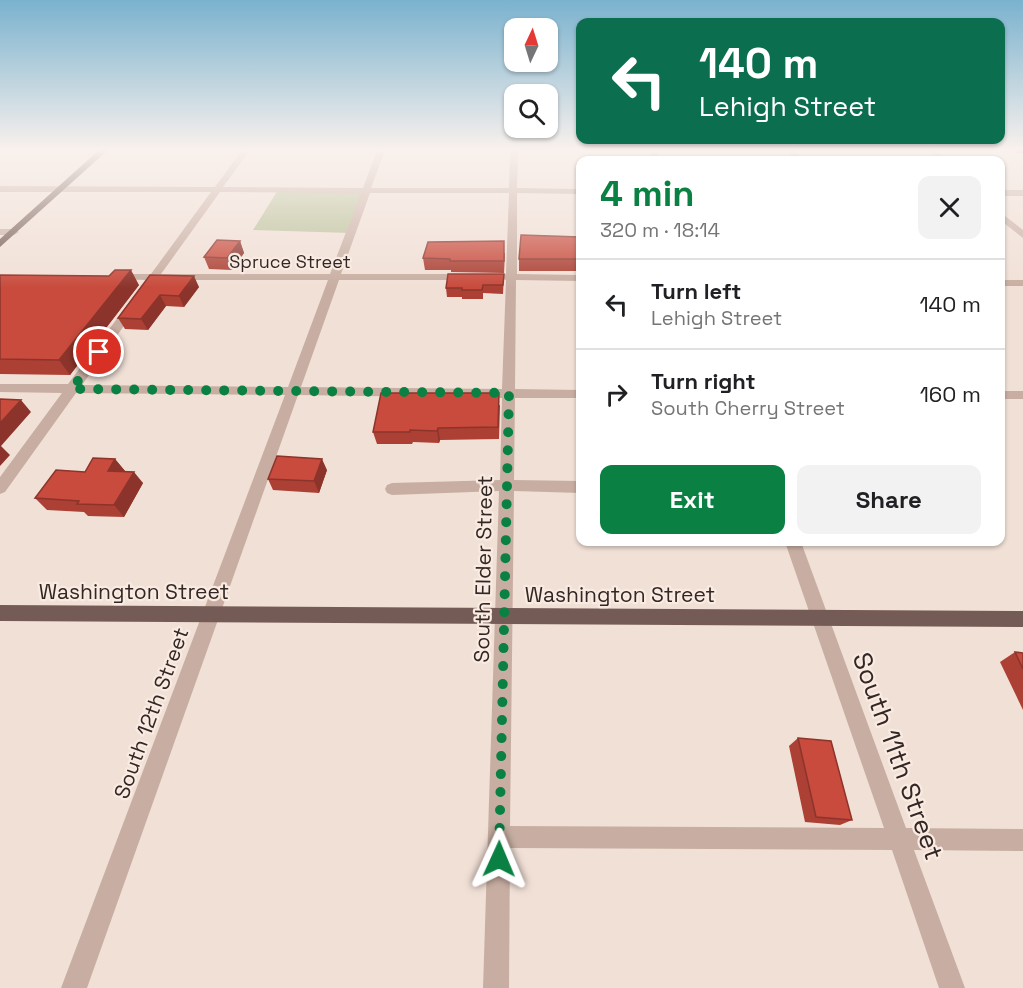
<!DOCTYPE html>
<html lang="en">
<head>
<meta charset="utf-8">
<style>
  :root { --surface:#fff; --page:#f2f2f2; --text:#202124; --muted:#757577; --line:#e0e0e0; --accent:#0b8043 }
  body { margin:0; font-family:"Space Grotesk",sans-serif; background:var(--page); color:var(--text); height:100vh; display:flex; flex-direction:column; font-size:22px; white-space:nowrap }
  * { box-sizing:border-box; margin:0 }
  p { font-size:20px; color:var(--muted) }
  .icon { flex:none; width:33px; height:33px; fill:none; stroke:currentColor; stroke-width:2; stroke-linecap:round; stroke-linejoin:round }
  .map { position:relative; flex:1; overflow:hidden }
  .sheet { position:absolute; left:576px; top:156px; width:429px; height:390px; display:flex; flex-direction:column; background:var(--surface); border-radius:12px; box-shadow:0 2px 4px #0004 }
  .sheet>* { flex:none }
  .banner { position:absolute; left:576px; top:18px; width:429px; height:126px; border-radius:12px; box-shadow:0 2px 4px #0004; background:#0b6e4f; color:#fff; overflow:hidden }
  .needle { width:39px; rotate:4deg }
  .tools { position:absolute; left:504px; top:18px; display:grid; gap:12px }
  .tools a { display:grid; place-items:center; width:54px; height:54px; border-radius:12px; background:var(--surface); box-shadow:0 2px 4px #0004; font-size:30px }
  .pin { position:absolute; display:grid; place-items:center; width:51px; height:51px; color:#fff; margin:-26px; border:3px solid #fff; border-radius:50%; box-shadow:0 2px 6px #0007 }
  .me { position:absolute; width:66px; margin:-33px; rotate:1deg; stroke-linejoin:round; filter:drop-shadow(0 0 4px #0008) }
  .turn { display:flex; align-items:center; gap:21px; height:126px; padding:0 24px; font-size:27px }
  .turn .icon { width:78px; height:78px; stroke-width:2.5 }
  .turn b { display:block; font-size:42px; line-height:51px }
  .round { display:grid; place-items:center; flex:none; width:63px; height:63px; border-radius:12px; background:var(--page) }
  .overview { display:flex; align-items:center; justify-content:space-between; height:102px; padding:0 24px }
  h1 { font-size:36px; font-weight:600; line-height:45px; color:var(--accent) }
  .button { display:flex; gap:12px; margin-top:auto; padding:12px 24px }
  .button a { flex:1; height:69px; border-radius:12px; background:var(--accent); color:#fff; font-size:24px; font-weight:600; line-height:69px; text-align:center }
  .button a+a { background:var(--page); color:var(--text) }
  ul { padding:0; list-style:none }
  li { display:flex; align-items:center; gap:18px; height:90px; padding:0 24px; border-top:2px solid var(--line) }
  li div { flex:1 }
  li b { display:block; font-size:22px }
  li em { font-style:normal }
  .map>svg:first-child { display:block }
</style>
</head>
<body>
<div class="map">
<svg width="1023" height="988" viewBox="0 0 1023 988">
  <rect width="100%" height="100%" fill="#f1e0d6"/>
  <path fill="#b7bf96" d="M 278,190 L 366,191 L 351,233 L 253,230 Z"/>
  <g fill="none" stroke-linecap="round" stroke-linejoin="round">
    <path fill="#c8aea2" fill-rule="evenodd" d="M 242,150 L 250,150 L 223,187 L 363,188 L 377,150 L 385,150 L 371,188 L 509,188 L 510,150 L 518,150 L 517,188 L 580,189 L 580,194 L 517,193 L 517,274 L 580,275 L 580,281 L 516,280 L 515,389 L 580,390 L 580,398 L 515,398 L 514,480 L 580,481 L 580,493 L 514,491 L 510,826 L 884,828 L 785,542 L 801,542 L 906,828 L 1023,829 L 1023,851 L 914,850 L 965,988 L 939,988 L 892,850 L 510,848 L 509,988 L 483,988 L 499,491 L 392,495 L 387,493 L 385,489 L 387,485 L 392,483 L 500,480 L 502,398 L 298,395 L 87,988 L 61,988 L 285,395 L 76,393 L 5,492 L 0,494 L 0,477 L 62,393 L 0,392 L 0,384 L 68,384 L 128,304 L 132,303 L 138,306 L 82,385 L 288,387 L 328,280 L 157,280 L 150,285 L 146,284 L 146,280 L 112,279 L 111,277 L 116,274 L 151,274 L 211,192 L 0,192 L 0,186 L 215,187 ZM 220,192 L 361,193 L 330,274 L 161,274 ZM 370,193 L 509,193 L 506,274 L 498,277 L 506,280 L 502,389 L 301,387 L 339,280 L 467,280 L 472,277 L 467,274 L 341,274 Z
      M 649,150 L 657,150 L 661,160 L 653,160 Z
      M 787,150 L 795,150 L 802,160 L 794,160 Z
      M 927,150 L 936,150 L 946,160 L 938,160 Z
      M 1000,190 L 1023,190 L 1023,196 L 1000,196 Z
      M 1000,212 L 1023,230 L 1023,238 L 1000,220 Z
      M 0,229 L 14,229 L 19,232 L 14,235 L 0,235 Z
      M 1000,280 L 1023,280 L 1023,286 L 1000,286 Z
      M 1000,391 L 1023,391 L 1023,399 L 1000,399 Z"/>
    <path fill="#755b55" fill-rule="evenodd" d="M 99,150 L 108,150 L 0,247 L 0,239 Z
      M 0,605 L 1023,611 L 1023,627 L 0,621 Z"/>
  </g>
  <path fill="#ac4034" d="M 1013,150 L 1023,150 L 1023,153 L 1016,153 Z
    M 580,237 L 580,271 L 519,271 L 519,259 Z
    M 240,241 L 244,253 L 232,270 L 209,269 L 204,257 Z
    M 505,253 L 504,273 L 451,272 L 451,270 L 425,270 L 423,258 Z
    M 504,274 L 503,294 L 483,293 L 483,299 L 462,299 L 462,297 L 447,297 L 446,288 Z
    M 0,275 L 139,285 L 70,375 L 0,374 Z
    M 150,275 L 199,287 L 184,307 L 166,306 L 148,330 L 125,329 L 118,318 Z
    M 500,405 L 499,439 L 440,440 L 439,443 L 413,442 L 412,444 L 377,444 L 373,432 Z
    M 115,459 L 125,471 L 124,471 L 143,483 L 124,517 L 88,516 L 84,512 L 47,510 L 35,498 L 85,472 Z
    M 327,470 L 319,493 L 273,490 L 268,479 Z
    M 1015,652 L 1023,653 L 1023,710 L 1000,662 Z
    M 798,738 L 852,820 L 840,825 L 805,822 L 789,746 Z"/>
  <path fill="#8c342b" d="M 240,241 L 244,253 L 232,270 L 227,258 Z
    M 131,270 L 139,285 L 70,375 L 59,360 Z
    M 194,276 L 199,287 L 184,307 L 179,296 Z
    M 160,295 L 166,306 L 148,330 L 141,319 Z
    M 21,400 L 31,412 L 1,446 L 10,455 L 0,466 L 0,423 Z
    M 438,428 L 440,440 L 439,443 L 437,431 Z
    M 115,459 L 125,471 L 117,483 L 108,471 Z
    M 322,459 L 327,470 L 319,493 L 314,481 Z
    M 134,472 L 143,483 L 124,517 L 114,505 Z"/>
  <path fill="#c84b3d" stroke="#8c342b" stroke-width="1.5" d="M 521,235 L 580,237 L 580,259 L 519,259 Z
    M 217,240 L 240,241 L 227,258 L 204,257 Z
    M 504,241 L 504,261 L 450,261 L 450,259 L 423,258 L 428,242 Z
    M 115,270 L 131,270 L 59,360 L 0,359 L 0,275 L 109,276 Z
    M 448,274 L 504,274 L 503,285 L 483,285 L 482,290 L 462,290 L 462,288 L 446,288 Z
    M 150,275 L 194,276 L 179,296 L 160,295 L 141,319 L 118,318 Z
    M 381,393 L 499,393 L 498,427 L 438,428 L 437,431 L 410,430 L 410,432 L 373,432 Z
    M 0,399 L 21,400 L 0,423 Z
    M 277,456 L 322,459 L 314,481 L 268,479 Z
    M 93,458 L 115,459 L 108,471 L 134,472 L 114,505 L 77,504 L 79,501 L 35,498 L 56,470 L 85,472 Z
    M 1015,652 L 1023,653 L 1023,669 Z
    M 798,738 L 831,741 L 852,820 L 816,817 Z"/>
  <linearGradient id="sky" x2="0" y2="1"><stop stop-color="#7ab2ce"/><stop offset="0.52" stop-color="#f9f1ed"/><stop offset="1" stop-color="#f9f1ed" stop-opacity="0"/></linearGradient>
  <rect width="1023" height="288" fill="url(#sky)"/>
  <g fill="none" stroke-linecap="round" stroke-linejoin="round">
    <path stroke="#0b8043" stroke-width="10" stroke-dasharray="0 18" d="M 99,352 L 72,389 L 509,393 L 499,859"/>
  </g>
  <g text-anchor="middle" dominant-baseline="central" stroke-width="4.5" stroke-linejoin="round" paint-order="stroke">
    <g font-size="18" fill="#332725" stroke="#f9ebe2">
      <text x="290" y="261">Spruce Street</text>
    </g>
    <g font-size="21" fill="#332725" stroke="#f9ebe2">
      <text transform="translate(483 569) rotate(-89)">South Elder Street</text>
      <text x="134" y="591">Washington Street</text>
      <text x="620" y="594">Washington Street</text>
      <text transform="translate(151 713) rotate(-70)">South 12th Street</text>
    </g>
    <g font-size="26" fill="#332725" stroke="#f9ebe2">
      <text transform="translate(898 756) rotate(70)">South 11th Street</text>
    </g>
  </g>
</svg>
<div class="tools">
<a><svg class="needle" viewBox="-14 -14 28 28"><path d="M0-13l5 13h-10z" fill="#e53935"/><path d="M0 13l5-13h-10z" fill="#757577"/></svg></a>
<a><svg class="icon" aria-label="search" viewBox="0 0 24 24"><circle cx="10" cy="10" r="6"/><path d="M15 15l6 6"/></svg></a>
</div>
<div class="pin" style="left:99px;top:352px;background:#d93025"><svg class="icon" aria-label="arrive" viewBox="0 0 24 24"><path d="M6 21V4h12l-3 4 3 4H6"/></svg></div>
<svg class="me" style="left:499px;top:859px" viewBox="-20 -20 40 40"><path d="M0-17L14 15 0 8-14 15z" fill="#0b8043" stroke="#fff" stroke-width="4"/></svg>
<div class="banner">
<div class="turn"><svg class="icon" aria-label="left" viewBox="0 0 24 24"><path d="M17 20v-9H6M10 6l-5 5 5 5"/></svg><div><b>140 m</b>Lehigh Street</div></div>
</div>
<section class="sheet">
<div class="overview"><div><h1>4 min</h1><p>320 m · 18:14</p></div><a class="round"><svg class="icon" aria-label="close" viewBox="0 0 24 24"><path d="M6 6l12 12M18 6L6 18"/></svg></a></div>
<ul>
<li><svg class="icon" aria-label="left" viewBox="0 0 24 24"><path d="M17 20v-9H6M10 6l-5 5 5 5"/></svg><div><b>Turn left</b><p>Lehigh Street</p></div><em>140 m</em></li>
<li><svg class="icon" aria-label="right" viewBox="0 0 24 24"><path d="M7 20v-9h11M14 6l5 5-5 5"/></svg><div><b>Turn right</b><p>South Cherry Street</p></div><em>160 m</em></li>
</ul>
<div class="button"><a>Exit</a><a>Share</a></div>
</section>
</div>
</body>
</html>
